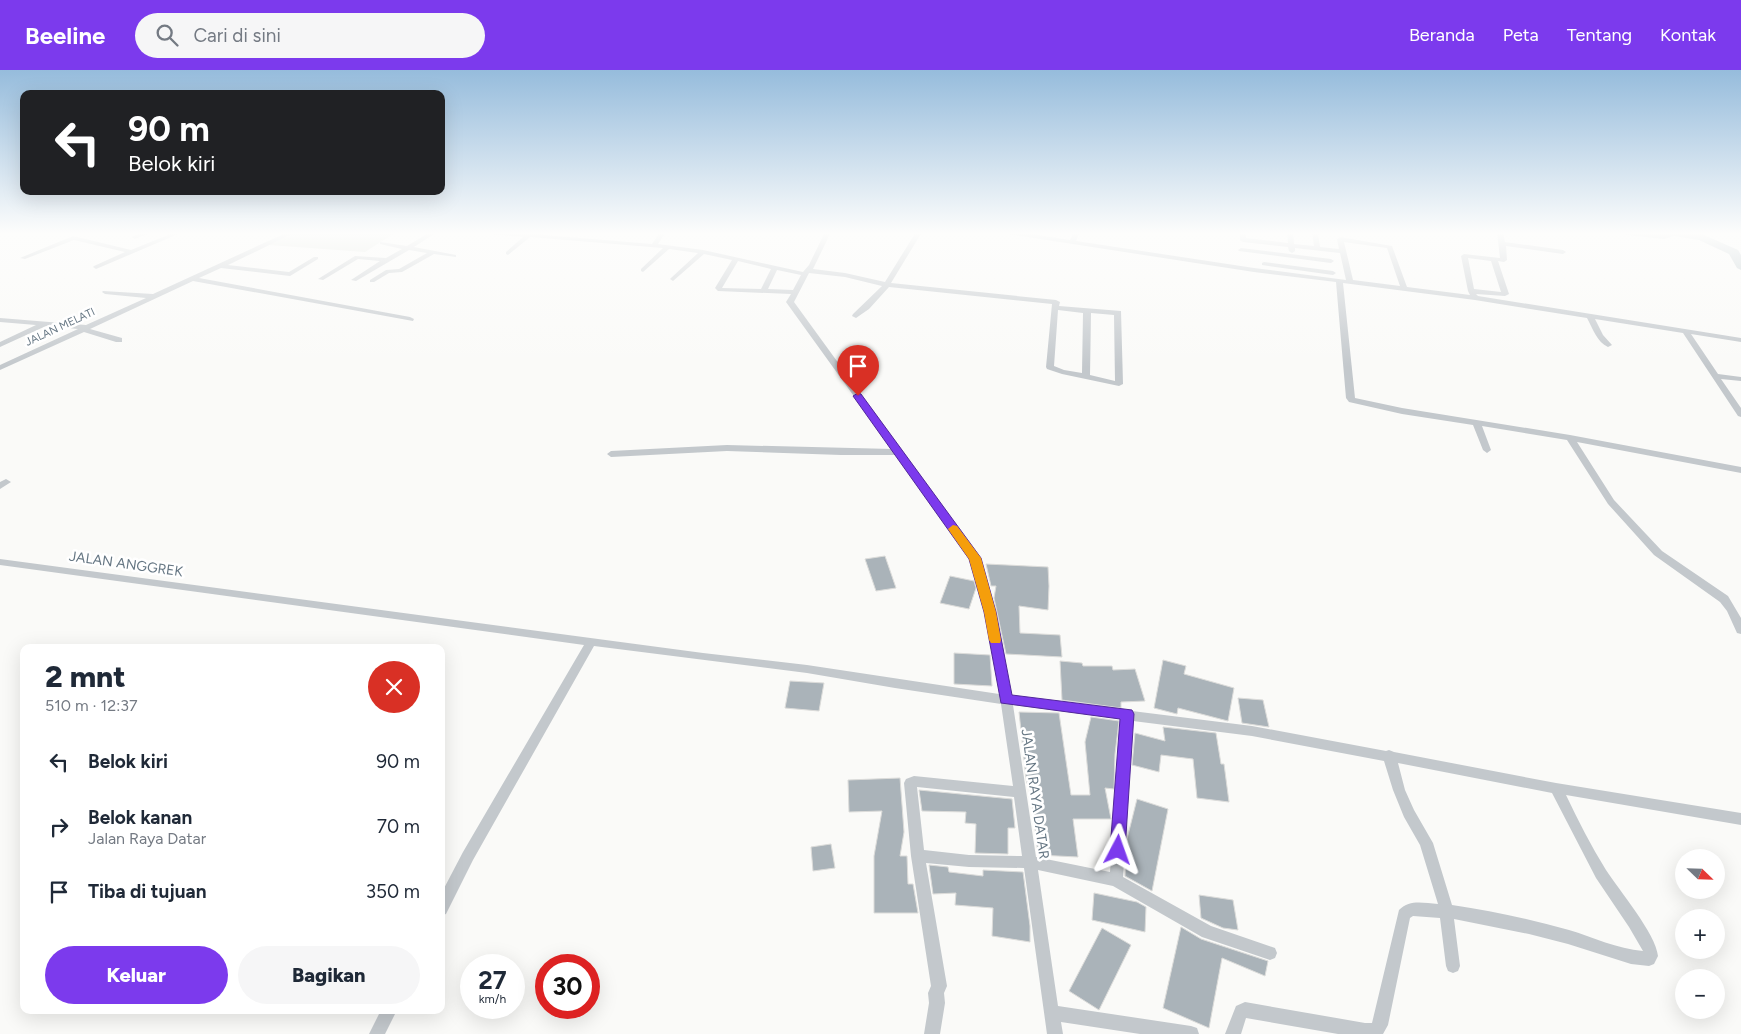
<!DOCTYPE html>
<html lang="id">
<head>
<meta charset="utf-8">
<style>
  :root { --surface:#fff; --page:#f6f6f7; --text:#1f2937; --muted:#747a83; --accent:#7c3aed }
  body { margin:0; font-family:Figtree,sans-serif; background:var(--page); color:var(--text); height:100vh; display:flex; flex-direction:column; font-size:19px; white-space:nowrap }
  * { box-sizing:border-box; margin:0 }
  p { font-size:16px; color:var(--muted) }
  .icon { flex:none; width:28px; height:28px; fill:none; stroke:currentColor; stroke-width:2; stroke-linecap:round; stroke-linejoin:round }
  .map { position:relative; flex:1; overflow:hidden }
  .side { position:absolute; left:20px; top:574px; width:425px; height:370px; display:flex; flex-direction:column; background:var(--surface); border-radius:10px; box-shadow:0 5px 20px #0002 }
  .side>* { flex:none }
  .banner { position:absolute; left:20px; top:20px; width:425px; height:105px; border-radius:10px; box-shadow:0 5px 20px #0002; background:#202124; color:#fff; overflow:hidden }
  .needle { width:32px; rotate:113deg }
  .buttons { position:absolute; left:1675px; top:779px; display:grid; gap:10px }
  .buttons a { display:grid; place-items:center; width:50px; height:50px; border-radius:50%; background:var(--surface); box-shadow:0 5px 20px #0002; font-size:25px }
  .speed { position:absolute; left:460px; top:884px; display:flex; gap:10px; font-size:25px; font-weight:700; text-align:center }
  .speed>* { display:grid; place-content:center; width:65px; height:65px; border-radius:50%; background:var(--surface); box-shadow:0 5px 20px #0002; line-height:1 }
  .speed small { font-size:12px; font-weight:400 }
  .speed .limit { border:8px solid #d22; background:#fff; color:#111 }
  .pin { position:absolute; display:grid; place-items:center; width:42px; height:42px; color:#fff; margin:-51px -21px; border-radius:50% 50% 50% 0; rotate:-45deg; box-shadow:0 0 5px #0007 }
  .pin .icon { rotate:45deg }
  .me { position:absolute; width:55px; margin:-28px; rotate:4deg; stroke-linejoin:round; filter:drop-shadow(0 0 4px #0008) }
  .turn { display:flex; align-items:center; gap:18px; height:105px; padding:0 25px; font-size:22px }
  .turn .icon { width:65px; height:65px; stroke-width:2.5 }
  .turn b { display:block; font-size:35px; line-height:42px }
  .round { display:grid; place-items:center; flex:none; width:52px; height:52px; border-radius:26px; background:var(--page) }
  .head { display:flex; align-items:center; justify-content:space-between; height:85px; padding:0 25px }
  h1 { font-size:30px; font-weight:800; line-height:38px }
  .cta { display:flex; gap:10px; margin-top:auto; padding:10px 25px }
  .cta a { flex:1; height:58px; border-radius:30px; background:var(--accent); color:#fff; font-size:20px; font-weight:800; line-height:58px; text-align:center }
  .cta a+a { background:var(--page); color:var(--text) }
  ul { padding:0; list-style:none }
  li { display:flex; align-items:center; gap:15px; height:65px; padding:0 25px }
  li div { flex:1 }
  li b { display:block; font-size:19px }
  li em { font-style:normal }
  header { display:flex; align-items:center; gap:30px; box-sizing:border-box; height:70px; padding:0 25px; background:var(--accent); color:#fff }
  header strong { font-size:24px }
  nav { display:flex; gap:28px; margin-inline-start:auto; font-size:18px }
  .search { width:350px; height:45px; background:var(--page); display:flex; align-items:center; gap:12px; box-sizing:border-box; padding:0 18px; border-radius:28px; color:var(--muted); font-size:19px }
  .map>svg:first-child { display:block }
</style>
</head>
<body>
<header>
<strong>Beeline</strong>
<div class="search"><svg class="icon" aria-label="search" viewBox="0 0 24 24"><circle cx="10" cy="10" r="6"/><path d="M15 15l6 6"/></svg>Cari di sini</div>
<nav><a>Beranda</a><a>Peta</a><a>Tentang</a><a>Kontak</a></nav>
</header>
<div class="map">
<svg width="1741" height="964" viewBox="0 0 1741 964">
  <rect width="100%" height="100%" fill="#fafaf8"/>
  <path fill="#dadfd7" d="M 297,162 L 396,162 L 365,182 L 269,175 Z"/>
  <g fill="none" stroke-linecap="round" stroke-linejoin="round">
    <path fill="#bbc7cb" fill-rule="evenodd" d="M 1622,162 L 1702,164 L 1738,180 L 1741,185 L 1741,200 L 1737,198 L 1729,184 L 1699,170 L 1674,166 L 1664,169 L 1627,165 Z"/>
  </g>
  <path fill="#aab3b9" stroke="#dcdcda" d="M 885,486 L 896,518 L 876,521 L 865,489 Z
    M 986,494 L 1048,497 L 1049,516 L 1048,540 L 1019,536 L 1020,563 L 1060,565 L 1062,587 L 1006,584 L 994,528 L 996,516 L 991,516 Z
    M 950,506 L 974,511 L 976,518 L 969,539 L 940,533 Z
    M 954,583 L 990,585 L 992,616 L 954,614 Z
    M 1163,590 L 1186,596 L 1184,604 L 1234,618 L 1228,651 L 1178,638 L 1177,644 L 1154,638 Z
    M 1060,591 L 1082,593 L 1083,596 L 1112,596 L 1113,600 L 1135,599 L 1145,631 L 1121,632 L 1121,638 L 1062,630 Z
    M 790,611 L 824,613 L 819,641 L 785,638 Z
    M 1238,628 L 1263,630 L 1269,657 L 1242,653 Z
    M 1019,642 L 1059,643 L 1071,725 L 1090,725 L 1085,672 L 1091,647 L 1119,651 L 1115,684 L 1114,719 L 1105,718 L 1111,749 L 1073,749 L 1078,787 L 1038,785 L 1030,714 L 1027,714 L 1026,709 Z
    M 1163,657 L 1216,663 L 1221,694 L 1224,694 L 1229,732 L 1197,728 L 1193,689 L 1161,685 L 1159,702 L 1132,695 L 1135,663 L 1165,671 Z
    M 900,708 L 904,762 L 900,786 L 907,786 L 908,814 L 913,814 L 918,843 L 874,843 L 874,786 L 882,741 L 849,742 L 848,710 Z
    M 919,720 L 1012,729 L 1015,758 L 1008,758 L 1008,784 L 975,783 L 976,754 L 965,753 L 966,742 L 922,741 Z
    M 1137,729 L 1168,739 L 1152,821 L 1125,806 L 1127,769 Z
    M 831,774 L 835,798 L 813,801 L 811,777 Z
    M 929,795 L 948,797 L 949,802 L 983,806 L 983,800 L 1023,802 L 1030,856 L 1030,872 L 992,866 L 993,838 L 955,835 L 956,823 L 933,824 Z
    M 1094,823 L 1137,832 L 1146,837 L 1145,862 L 1092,850 Z
    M 1199,825 L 1233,830 L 1238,860 L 1223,858 L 1201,848 Z
    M 1181,857 L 1201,869 L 1268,891 L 1265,906 L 1222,888 L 1209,958 L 1163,938 Z
    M 1102,858 L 1131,875 L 1099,940 L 1069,921 Z"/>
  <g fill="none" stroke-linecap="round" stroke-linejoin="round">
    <path fill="#c3c8cc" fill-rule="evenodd" d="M 143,162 L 152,162 L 135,169 L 132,167 Z
      M 175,162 L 183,162 L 96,199 L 93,197 L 94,196 L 125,182 L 74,170 L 25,189 L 20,188 L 73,166 L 131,180 Z
      M 288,162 L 296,162 L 228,195 L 289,202 L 314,187 L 318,187 L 318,189 L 290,206 L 221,198 L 199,208 L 410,247 L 414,249 L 413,251 L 193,211 L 90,259 L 122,268 L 122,272 L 116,272 L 84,262 L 0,300 L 0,295 L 78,259 L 46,256 L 0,277 L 0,272 L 36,255 L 0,252 L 0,248 L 86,255 L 146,228 L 105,224 L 102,222 L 103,221 L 153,224 Z
      M 430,162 L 437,162 L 414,177 L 456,185 L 456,187 L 434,184 L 402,202 L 389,203 L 374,212 L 370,212 L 370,210 L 386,200 L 399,199 L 427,183 L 409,180 L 356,211 L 351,210 L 380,191 L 358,189 L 323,210 L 318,209 L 355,186 L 386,188 L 402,179 L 380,174 L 380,172 L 407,176 Z
      M 488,162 L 530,162 L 533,164 L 652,174 L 660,162 L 666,162 L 658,174 L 703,180 L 803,202 L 809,195 L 825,162 L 831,162 L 813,199 L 845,203 L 885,212 L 916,162 L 922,162 L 891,213 L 1056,230 L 1060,232 L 1059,236 L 1121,241 L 1123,314 L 1119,316 L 1062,304 L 1047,299 L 1046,297 L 1052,234 L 889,217 L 869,239 L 856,248 L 852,246 L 853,244 L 882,216 L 845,207 L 809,203 L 794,232 L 980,488 C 996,533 1004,579 1011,626 L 1252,656 L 1386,681 L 1389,680 L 1394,682 L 1556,713 L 1741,743 L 1741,755 L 1566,725 C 1578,750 1591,776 1606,800 C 1619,820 1656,864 1658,886 L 1654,894 L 1649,896 L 1631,894 L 1568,874 L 1529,864 L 1454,849 L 1460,896 L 1458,901 L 1453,903 L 1448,901 L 1446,896 L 1440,848 L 1413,846 L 1410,848 L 1388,955 L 1383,964 L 1338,964 L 1246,948 L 1241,964 L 1225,964 L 1236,936 L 1245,932 L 1365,953 L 1372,953 L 1399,840 C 1410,829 1423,833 1438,834 L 1420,775 L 1404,747 L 1393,720 L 1384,691 L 1252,666 L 1133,651 L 1123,807 L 1211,856 L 1275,878 L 1277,883 L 1275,888 L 1270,890 L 1202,867 L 1113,816 L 1038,800 L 1058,936 L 1191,956 L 1197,958 L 1199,964 L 1140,964 L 1061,952 L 1063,964 L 1047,964 L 1024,798 L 969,797 L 926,793 L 947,916 L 944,923 L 945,933 L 940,964 L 924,964 L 929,933 L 928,923 L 931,916 L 911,786 L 904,713 L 906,709 L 914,706 L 1013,716 L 1001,634 L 895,618 L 807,603 L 594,576 L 473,790 L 446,844 L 441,846 L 441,824 L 463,782 L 584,575 L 0,495 L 0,489 L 703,583 L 807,595 L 999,624 L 988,554 L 970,489 L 896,385 L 841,385 L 727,381 L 611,387 L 607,384 L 611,381 L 727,375 L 892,379 L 786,232 L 791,224 L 718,221 L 715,218 L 732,190 L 704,184 L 673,211 L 670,209 L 671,208 L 698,183 L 669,179 L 643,202 L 641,201 L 641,199 L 663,178 L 530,167 L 508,185 L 506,184 L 506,182 L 523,167 L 491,164 ZM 738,191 L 771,199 L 761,219 L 722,218 ZM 777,200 L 801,205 L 793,220 L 768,219 ZM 1058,240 L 1083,243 L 1082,303 L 1064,300 L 1054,296 ZM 1091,243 L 1114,245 L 1115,311 L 1090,305 ZM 1013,635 L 1121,649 L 1110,802 L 1036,787 ZM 1398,693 L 1552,723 L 1596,808 L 1629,857 L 1643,881 C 1617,879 1593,867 1569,860 C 1530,849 1492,841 1452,835 L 1433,773 L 1414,740 L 1405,720 ZM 917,717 L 1014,727 L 1022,786 L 969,785 L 924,780 Z
      M 1005,162 L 1020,162 L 1070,170 L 1074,162 L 1080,162 L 1076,171 L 1254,198 L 1346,210 L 1340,183 L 1295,178 L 1295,181 L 1292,183 L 1289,181 L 1288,177 L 1243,172 L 1240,170 L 1240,162 L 1246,162 L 1246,168 L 1288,173 L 1287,162 L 1293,162 L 1294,174 L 1314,176 L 1312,162 L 1318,162 L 1320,177 L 1339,179 L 1337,169 L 1340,167 L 1392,176 L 1407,217 L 1470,225 L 1468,221 L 1461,186 L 1464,184 L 1500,188 L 1497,162 L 1503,162 L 1505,172 L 1563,180 L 1566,182 L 1563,184 L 1506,176 L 1507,190 L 1504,192 L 1498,191 L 1509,224 L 1505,226 L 1476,224 L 1478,226 L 1741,268 L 1741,272 L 1691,264 L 1718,304 L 1741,307 L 1741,311 L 1721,309 L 1741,338 L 1741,347 L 1738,346 L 1683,263 L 1595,249 L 1603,265 L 1612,275 L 1608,277 C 1597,272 1593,259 1587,248 L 1475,230 L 1343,213 L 1355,328 L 1402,338 L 1570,365 L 1741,397 L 1741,403 L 1577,372 L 1614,430 L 1662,481 L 1728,526 L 1741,548 L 1741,564 L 1737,563 L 1727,541 L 1720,532 L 1654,485 L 1608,434 L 1567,370 L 1482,356 L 1491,380 L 1487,383 L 1483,380 L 1473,355 L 1402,344 L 1349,332 L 1346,328 L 1336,212 L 1254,202 L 1008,164 ZM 1344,172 L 1387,178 L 1400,216 L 1353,210 ZM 1468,188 L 1491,191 L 1501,222 L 1474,219 Z
      M 1241,178 L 1331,189 L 1334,191 L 1331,193 L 1239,181 L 1238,180 Z
      M 1264,192 L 1333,201 L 1336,203 L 1333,205 L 1262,195 L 1262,193 Z
      M 6,409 L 11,412 L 0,419 L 0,412 Z
      M 381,940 L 397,940 L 385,964 L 369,964 Z"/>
  </g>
  <linearGradient id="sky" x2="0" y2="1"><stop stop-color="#96bcdc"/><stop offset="0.55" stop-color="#fdfdfc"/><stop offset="1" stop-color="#fdfdfc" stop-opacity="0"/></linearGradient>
  <rect width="1741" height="297" fill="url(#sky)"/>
  <path fill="#7c3aed" stroke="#51269a" d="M 858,323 L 861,324 L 981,488 L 996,542 L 1012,625 L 1132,640 L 1134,644 L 1125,780 L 1123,784 L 1118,786 L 1112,784 L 1110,780 L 1120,649 L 1001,633 L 984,542 L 969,489 L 853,326 Z"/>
  <path fill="#f59e0b" d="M 953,455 L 957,456 L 981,488 L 996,542 L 1001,570 L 1000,573 L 991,573 L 989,570 L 984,542 L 969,489 L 948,459 Z"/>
  <g text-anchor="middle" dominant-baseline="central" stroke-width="5" stroke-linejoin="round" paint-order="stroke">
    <g font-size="11" fill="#657683" stroke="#fff">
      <text transform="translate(60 257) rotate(-25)">JALAN MELATI</text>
    </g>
    <g font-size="14" fill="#657683" stroke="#fff">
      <text transform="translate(126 494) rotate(8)">JALAN ANGGREK</text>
      <text transform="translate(1035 724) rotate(82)">JALAN RAYA DATAR</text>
    </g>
  </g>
</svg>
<div class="buttons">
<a><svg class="needle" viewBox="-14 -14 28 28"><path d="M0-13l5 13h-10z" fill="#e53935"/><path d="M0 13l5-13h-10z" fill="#747a83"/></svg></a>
<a>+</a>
<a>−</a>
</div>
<div class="speed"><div>27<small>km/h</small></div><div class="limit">30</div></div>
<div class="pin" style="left:858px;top:326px;background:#d93025"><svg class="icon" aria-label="arrive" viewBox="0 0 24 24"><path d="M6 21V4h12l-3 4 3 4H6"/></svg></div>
<svg class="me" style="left:1118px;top:780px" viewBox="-20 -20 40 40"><path d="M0-17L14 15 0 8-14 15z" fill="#7c3aed" stroke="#fff" stroke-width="4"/></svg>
<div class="banner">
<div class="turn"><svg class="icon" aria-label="left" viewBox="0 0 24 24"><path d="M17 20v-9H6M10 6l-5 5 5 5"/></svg><div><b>90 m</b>Belok kiri</div></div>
</div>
<section class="side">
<div class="head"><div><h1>2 mnt</h1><p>510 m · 12:37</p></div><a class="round" style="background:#d93025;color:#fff"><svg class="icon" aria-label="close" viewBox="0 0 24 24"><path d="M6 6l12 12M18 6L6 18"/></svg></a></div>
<ul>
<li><svg class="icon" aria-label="left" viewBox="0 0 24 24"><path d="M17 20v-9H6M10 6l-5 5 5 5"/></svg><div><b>Belok kiri</b></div><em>90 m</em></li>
<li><svg class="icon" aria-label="right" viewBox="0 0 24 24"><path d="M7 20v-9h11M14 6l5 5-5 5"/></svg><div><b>Belok kanan</b><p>Jalan Raya Datar</p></div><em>70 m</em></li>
<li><svg class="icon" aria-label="arrive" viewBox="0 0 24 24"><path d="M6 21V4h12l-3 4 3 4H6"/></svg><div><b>Tiba di tujuan</b></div><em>350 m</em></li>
</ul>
<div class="cta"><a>Keluar</a><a>Bagikan</a></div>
</section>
</div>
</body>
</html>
